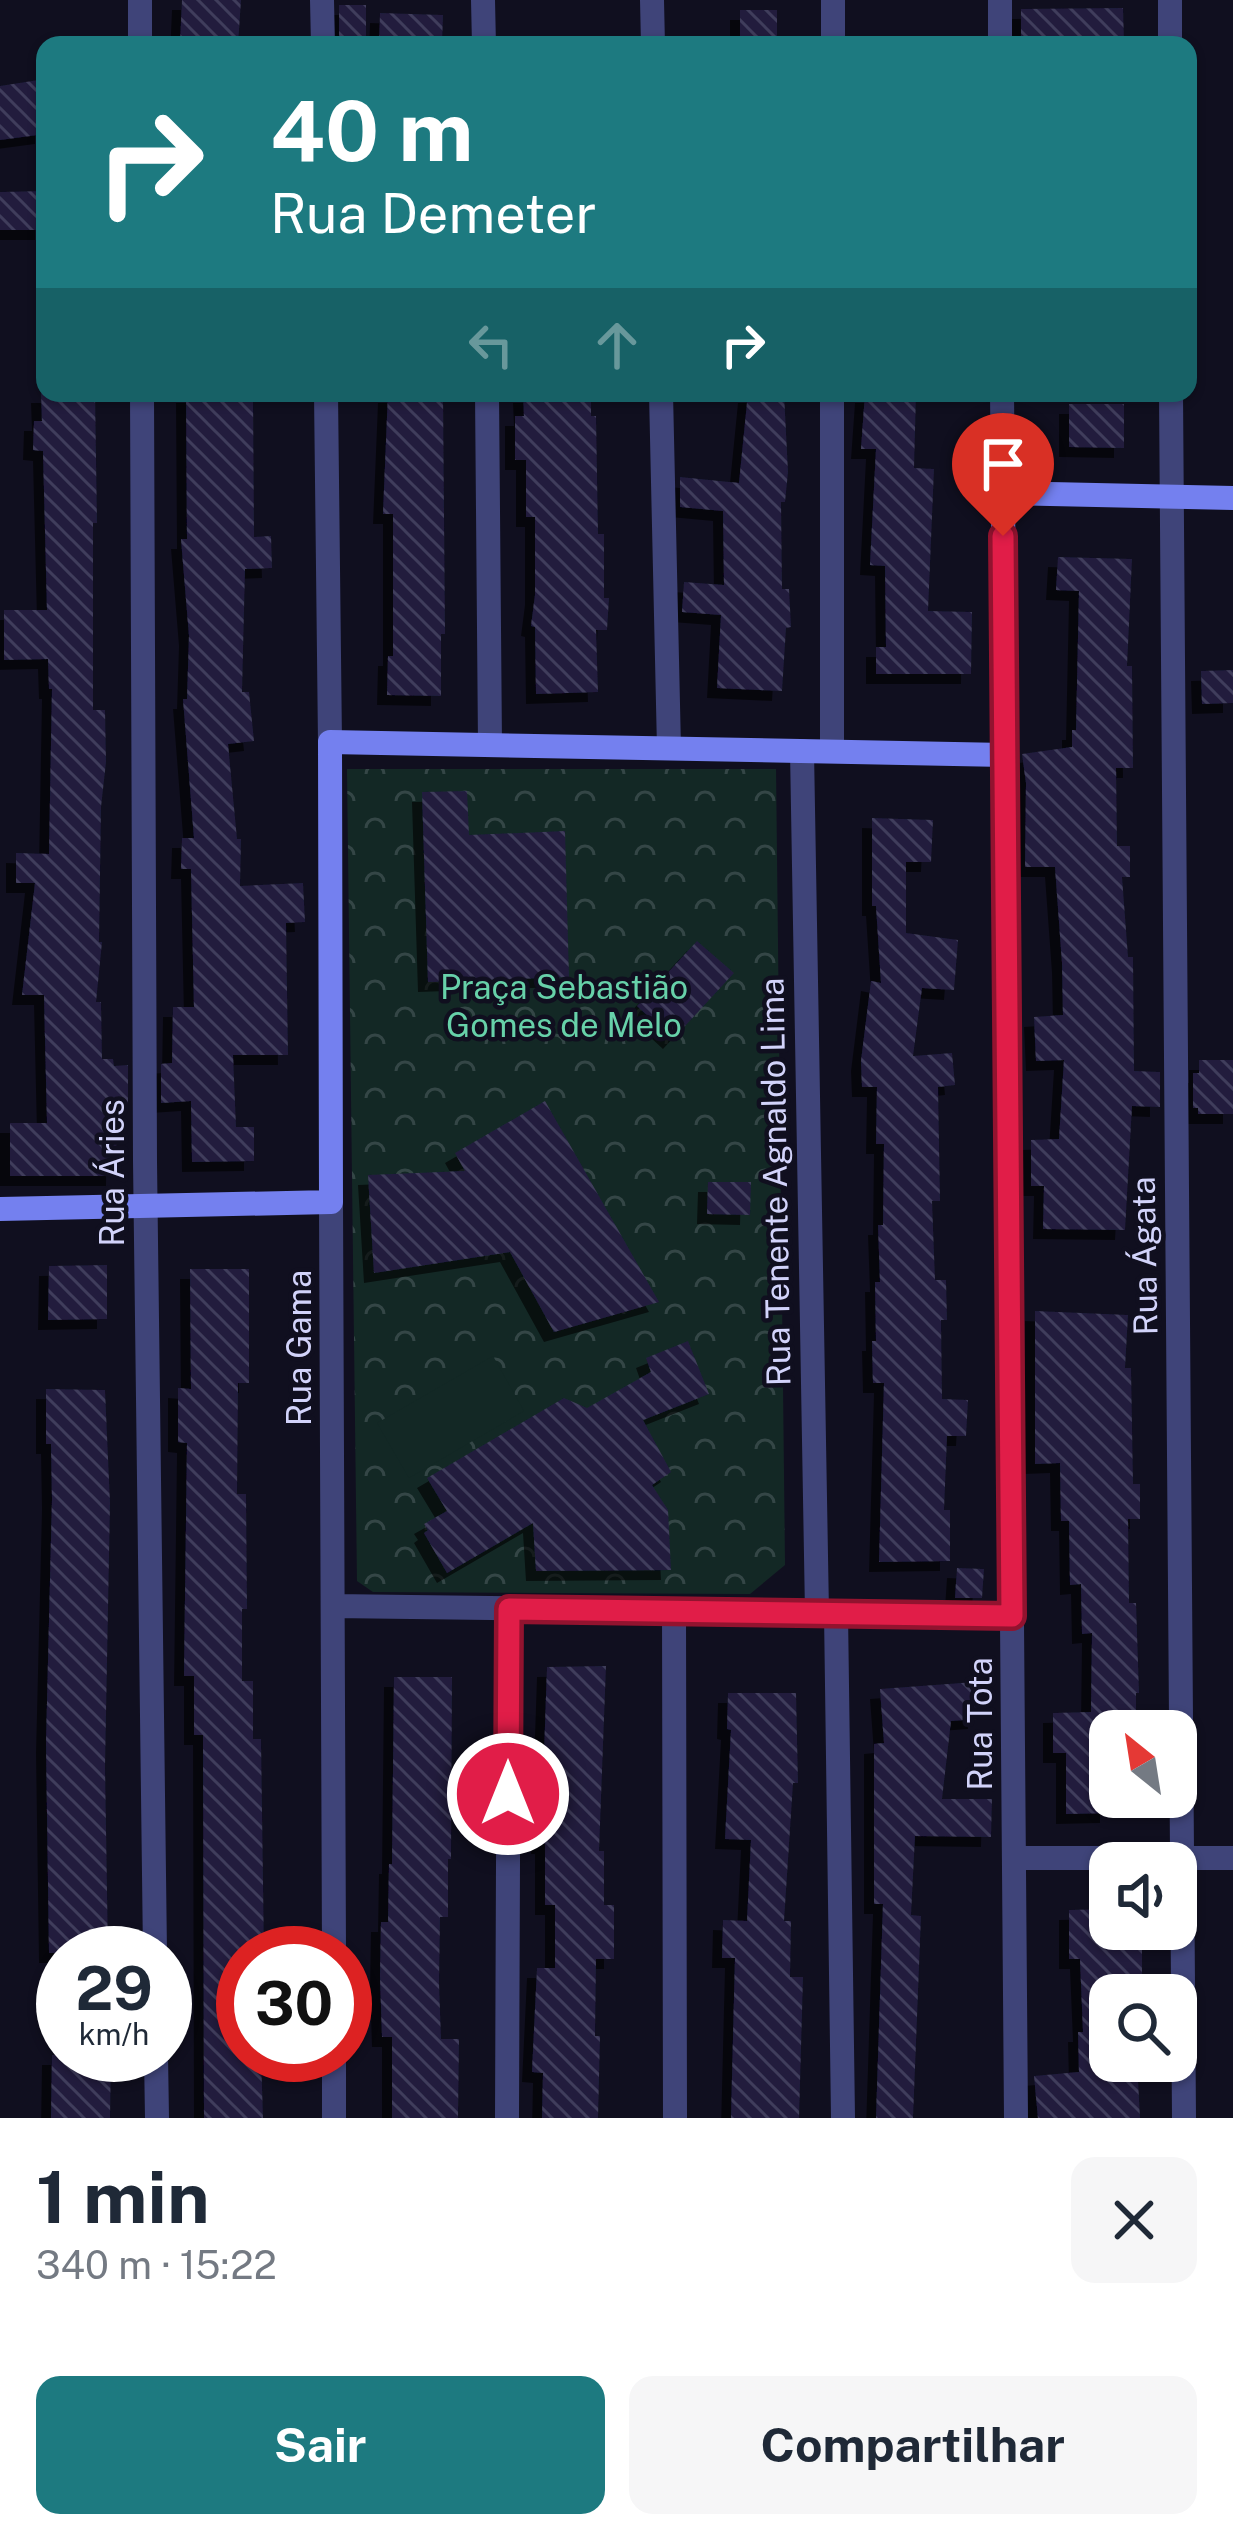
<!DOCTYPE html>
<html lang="pt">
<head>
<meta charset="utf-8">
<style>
  :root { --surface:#fff; --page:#f6f6f7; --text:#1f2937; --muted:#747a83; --accent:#1d7a80 }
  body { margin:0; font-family:"Public Sans",sans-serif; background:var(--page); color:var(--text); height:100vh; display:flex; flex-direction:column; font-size:45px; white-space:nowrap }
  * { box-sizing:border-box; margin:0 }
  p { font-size:39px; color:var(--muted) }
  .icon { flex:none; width:66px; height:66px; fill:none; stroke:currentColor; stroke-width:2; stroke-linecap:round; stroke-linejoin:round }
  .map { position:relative; height:2118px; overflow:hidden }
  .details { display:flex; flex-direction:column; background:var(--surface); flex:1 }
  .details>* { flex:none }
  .hud { position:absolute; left:36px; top:36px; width:1161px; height:366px; border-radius:24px; box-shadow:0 3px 9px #0004; background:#1d7a80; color:#fff; overflow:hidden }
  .needle { width:78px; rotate:330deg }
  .buttons { position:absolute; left:1089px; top:1710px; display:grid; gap:24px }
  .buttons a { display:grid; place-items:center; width:108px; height:108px; border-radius:24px; background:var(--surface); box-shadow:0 3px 9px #0004; font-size:60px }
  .speed { position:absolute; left:36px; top:1926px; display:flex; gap:24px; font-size:60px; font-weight:700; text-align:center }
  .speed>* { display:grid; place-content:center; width:156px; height:156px; border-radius:50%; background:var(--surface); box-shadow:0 3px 9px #0004; line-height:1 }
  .speed small { font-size:30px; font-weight:400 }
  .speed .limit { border:18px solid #d22; background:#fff; color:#111 }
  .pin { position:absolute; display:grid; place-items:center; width:102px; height:102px; color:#fff; margin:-123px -51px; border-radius:50% 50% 50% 0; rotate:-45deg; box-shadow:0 0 12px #0007 }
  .pin .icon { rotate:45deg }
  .me { position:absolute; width:132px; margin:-66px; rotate:0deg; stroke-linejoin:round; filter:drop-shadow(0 0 9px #0008) }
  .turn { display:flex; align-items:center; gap:42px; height:252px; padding:0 36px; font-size:54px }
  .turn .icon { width:156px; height:156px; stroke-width:2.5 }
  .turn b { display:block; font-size:84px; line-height:102px }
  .lanes { display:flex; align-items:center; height:114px; padding:0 36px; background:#0003; justify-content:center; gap:60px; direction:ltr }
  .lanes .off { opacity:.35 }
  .round { display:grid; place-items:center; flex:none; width:126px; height:126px; border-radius:24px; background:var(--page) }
  .overview { display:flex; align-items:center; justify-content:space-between; height:204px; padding:0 36px }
  h1 { font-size:72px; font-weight:700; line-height:90px }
  .button { display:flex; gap:24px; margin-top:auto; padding:24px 36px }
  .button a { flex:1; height:138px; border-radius:24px; background:var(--accent); color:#fff; font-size:48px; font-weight:700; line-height:138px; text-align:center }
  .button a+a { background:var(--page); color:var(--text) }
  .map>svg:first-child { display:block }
</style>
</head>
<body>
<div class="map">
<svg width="1233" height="2118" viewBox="0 0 1233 2118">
  <defs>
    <pattern id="park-crowns" width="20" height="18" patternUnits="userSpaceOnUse" patternTransform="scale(3)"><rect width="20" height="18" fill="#132825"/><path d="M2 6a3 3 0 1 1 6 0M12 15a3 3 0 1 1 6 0" fill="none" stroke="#344646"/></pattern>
    <pattern id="building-back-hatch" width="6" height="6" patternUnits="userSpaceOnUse" patternTransform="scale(3)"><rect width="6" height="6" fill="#201d3e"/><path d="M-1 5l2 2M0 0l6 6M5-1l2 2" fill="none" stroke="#403d5b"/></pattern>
    <filter id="shadow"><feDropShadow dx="-10" dy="10" stdDeviation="0" flood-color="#0009"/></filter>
  </defs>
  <rect width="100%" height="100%" fill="#100f1f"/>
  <path fill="url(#park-crowns)" d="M 347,769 L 776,769 L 785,1565 L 750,1594 L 373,1592 L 357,1581 Z"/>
  <path fill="#132825" d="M 493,1356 L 524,1411 L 409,1478 L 377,1423 Z"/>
  <path fill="url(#building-back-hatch)" filter="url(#shadow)" d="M 182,0 L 241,0 L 238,45 L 180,45 Z
    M 339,5 L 366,5 L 366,37 L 339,37 Z
    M 1123,8 L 1124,41 L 1062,44 L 1061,36 L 1021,39 L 1021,9 Z
    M 740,10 L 777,10 L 777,45 L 740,45 Z
    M 380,13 L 443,15 L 442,45 L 379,45 Z
    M 45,79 L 45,134 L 0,140 L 0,86 Z
    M 45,191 L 45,230 L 0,230 L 0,192 Z
    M 41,393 L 95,393 L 97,523 L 93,523 L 93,710 L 105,710 L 106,762 L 101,807 L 99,942 L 102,942 L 96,1002 L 101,1002 L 102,1059 L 113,1059 L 114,1066 L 128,1065 L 128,1104 L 117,1105 L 116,1176 L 10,1176 L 10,1123 L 47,1123 L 44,995 L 22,995 L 35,883 L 16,883 L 16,853 L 49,854 L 52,689 L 49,689 L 48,659 L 4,660 L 4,610 L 47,610 L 43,451 L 33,450 L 34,421 L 42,421 Z
    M 186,393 L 253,393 L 254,537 L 271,536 L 272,568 L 245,569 L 242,692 L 249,692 L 254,741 L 228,744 L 237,839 L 241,839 L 240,886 L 303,883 L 305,922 L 286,923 L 288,1055 L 233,1055 L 236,1127 L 254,1127 L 254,1161 L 192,1162 L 191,1101 L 161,1103 L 161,1064 L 172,1063 L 173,1007 L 194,1007 L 191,869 L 181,869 L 182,838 L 194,838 L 183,699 L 187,699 L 189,636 L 181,539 L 187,539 Z
    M 388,393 L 443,393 L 445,634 L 441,634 L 441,696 L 387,695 L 388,656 L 393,656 L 393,514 L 383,514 Z
    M 523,393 L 591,393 L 591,416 L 596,416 L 598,534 L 604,534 L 604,598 L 609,598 L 607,630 L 596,630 L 598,692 L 536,694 L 535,627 L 531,626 L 535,595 L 535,517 L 526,517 L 526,460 L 515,460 L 515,416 L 524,416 Z
    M 748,393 L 784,393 L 788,472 L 785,502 L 781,502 L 782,589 L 789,589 L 791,627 L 786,628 L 782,691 L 717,688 L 721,615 L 682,612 L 684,582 L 724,585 L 723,511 L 680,507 L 680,477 L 739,483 Z
    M 865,393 L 916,393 L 914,468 L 934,469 L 928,611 L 972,612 L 971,674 L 876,674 L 876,647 L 886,647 L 885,566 L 870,565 L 876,449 L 861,449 Z
    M 1069,404 L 1124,404 L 1124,448 L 1069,447 Z
    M 1058,557 L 1132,559 L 1127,666 L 1132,666 L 1133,768 L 1116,768 L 1117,846 L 1130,846 L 1130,877 L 1122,877 L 1128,957 L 1133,957 L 1134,1071 L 1160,1072 L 1160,1107 L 1132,1106 L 1125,1230 L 1043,1229 L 1044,1186 L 1031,1186 L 1031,1140 L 1059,1139 L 1064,1060 L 1036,1061 L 1034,1017 L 1063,1015 L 1062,963 L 1055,867 L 1025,867 L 1026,783 L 1022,754 L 1072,747 L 1072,730 L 1076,730 L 1079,591 L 1056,590 Z
    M 1233,670 L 1233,703 L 1202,704 L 1201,671 Z
    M 467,791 L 469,835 L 565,831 L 569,977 L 428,982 L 422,792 Z
    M 872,818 L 933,820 L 931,862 L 906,862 L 906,933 L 958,940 L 954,990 L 922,988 L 913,1056 L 952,1053 L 955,1085 L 938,1087 L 940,1201 L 932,1201 L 935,1280 L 946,1280 L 947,1320 L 941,1320 L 942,1399 L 968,1400 L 966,1436 L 947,1436 L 944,1510 L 950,1510 L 950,1561 L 879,1562 L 884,1383 L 873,1383 L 872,1341 L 876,1341 L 875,1282 L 880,1282 L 878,1225 L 883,1225 L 884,1144 L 876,1144 L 877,1087 L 862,1087 L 861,1061 L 871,981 L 881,983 L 876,906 L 872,906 Z
    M 697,941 L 734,973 L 673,1039 L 637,1006 Z
    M 1199,1060 L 1233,1060 L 1233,1114 L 1198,1114 L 1198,1108 L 1193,1108 L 1193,1073 L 1199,1073 Z
    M 545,1101 L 659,1302 L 554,1332 L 510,1252 L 374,1273 L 368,1175 L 465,1171 L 455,1153 Z
    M 708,1182 L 751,1182 L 750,1215 L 707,1214 Z
    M 107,1265 L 107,1319 L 48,1320 L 49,1266 Z
    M 190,1269 L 249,1269 L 249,1383 L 238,1383 L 237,1494 L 246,1494 L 247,1609 L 242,1609 L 242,1681 L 253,1681 L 253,1739 L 261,1739 L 264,1953 L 243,1953 L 243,2055 L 261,2055 L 263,2118 L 204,2118 L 203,1735 L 194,1735 L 194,1676 L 184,1676 L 187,1443 L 178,1442 L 178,1388 L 191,1389 Z
    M 1035,1311 L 1128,1315 L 1125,1368 L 1131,1368 L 1133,1484 L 1140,1484 L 1140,1519 L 1128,1519 L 1129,1603 L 1136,1603 L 1139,1693 L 1136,1693 L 1136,1731 L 1110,1731 L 1110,1813 L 1066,1814 L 1066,1753 L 1053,1753 L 1053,1713 L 1091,1712 L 1092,1633 L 1082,1634 L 1081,1584 L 1070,1585 L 1069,1521 L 1061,1521 L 1060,1463 L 1035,1464 Z
    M 688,1341 L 709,1394 L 643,1420 L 671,1472 L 652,1485 L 668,1510 L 671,1570 L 536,1571 L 533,1523 L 447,1573 L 424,1533 L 428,1530 L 424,1524 L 447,1511 L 427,1478 L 564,1398 L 587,1408 L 651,1372 L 646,1358 Z
    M 46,1389 L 105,1390 L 110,1503 L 105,1766 L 108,1953 L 49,1953 L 46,1743 L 52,1499 L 51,1444 L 46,1444 Z
    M 957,1568 L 984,1569 L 982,1598 L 955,1598 Z
    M 606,1666 L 599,1851 L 604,1851 L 604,1905 L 614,1905 L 614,1959 L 596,1959 L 595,2036 L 600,2036 L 598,2118 L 542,2118 L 543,2073 L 532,2072 L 537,1968 L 555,1968 L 555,1905 L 545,1905 L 545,1844 L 541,1844 L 547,1667 Z
    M 394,1677 L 452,1677 L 451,1859 L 448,1859 L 448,1917 L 440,1917 L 439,1983 L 441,2039 L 459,2039 L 458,2118 L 392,2118 L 392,2037 L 382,2037 L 380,1976 L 381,1922 L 388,1922 L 389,1864 L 392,1864 Z
    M 975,1682 L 978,1719 L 951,1721 L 942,1799 L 992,1799 L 991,1837 L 915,1836 L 911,1915 L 921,1916 L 913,2118 L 876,2118 L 883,1904 L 874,1904 L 874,1744 L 884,1743 L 880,1689 Z
    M 728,1693 L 796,1693 L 798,1783 L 793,1783 L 784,1921 L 791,1921 L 790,1977 L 803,1977 L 799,2118 L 731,2118 L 735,1958 L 722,1958 L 723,1920 L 747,1921 L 751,1840 L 725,1839 L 731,1730 L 727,1729 Z
    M 1110,1909 L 1110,1929 L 1142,1929 L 1142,1995 L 1110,1995 L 1110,2061 L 1137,2061 L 1140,2118 L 1038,2118 L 1034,2076 L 1079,2072 L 1078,2032 L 1083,2032 L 1080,1959 L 1069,1959 L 1069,1910 Z
    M 52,2055 L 111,2055 L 110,2118 L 51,2118 Z"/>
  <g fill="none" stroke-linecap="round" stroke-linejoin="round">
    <path stroke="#3f4479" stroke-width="24" d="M 140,0 L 140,45
      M 322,0 L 323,45
      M 483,0 L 484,45
      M 652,0 L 653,45
      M 1000,0 L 1000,45
      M 1170,0 L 1170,45
      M 833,45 L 833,0
      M 142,393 L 145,1161 L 155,1953
      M 326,393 L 330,742
      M 487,393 L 490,745
      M 661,393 L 669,748
      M 1002,393 L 1003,493
      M 1171,393 L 1184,2118
      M 802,751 L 817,1613
      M 832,751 L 832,393
      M 1005,755 L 1016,2118
      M 331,1202 L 334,1953
      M 333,1606 L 1012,1615
      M 674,1611 L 675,2118
      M 836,1613 L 843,2118
      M 1014,1858 L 1233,1858
      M 156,2055 L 157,2118
      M 334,2055 L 334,2118
      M 507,2118 L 509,1608"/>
    <path stroke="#7480ef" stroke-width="24" d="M 0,1209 L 331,1202 L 330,742 L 1005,755 L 1003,493 L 1233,498"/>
  </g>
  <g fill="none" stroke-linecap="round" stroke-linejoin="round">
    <defs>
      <path id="route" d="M 508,1794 L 509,1609 L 1012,1616 L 1003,536"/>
    </defs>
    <use href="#route" stroke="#92132f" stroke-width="30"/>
    <use href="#route" stroke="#e11d48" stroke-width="21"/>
  </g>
  <g text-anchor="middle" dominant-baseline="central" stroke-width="9" stroke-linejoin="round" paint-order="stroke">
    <g font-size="33" fill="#67d1a9" stroke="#100f1f">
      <text x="564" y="987">Praça Sebastião<tspan x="564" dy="38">Gomes de Melo</tspan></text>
    </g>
    <g font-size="33" fill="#d2d3fa" stroke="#100f1f">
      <text transform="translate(112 1173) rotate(-90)">Rua Áries</text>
      <text transform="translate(775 1182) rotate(-91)">Rua Tenente Agnaldo Lima</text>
      <text transform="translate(1144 1256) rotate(-91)">Rua Ágata</text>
      <text transform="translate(299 1348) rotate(-90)">Rua Gama</text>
      <text transform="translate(980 1724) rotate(-90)">Rua Tota</text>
    </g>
  </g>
</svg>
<div class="buttons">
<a><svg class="needle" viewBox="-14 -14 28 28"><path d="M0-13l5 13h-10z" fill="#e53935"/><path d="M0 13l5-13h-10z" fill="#747a83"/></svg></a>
<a><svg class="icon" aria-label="sound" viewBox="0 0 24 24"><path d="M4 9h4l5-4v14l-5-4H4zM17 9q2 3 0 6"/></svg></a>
<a><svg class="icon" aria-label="search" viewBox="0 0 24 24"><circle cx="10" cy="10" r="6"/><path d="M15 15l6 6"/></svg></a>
</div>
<div class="speed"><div>29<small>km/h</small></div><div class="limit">30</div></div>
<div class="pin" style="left:1003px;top:536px;background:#d93025"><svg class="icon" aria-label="arrive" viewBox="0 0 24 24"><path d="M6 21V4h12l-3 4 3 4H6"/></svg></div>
<svg class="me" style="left:508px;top:1794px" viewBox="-20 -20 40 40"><circle r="17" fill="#e11d48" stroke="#fff" stroke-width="3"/><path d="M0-11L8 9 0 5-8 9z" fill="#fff"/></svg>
<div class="hud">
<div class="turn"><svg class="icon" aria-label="right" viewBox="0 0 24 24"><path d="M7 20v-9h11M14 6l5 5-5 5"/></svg><div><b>40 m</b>Rua Demeter</div></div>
<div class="lanes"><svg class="icon off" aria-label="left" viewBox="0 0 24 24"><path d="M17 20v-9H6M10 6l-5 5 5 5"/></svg><svg class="icon off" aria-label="ahead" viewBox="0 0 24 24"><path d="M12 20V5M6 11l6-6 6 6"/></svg><svg class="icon" aria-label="right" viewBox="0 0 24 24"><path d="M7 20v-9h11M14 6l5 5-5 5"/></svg></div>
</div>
</div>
<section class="details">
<div class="overview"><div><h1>1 min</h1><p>340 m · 15:22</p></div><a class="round"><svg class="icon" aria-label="close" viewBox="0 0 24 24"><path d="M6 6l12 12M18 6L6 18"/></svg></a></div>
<div class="button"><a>Sair</a><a>Compartilhar</a></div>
</section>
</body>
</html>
